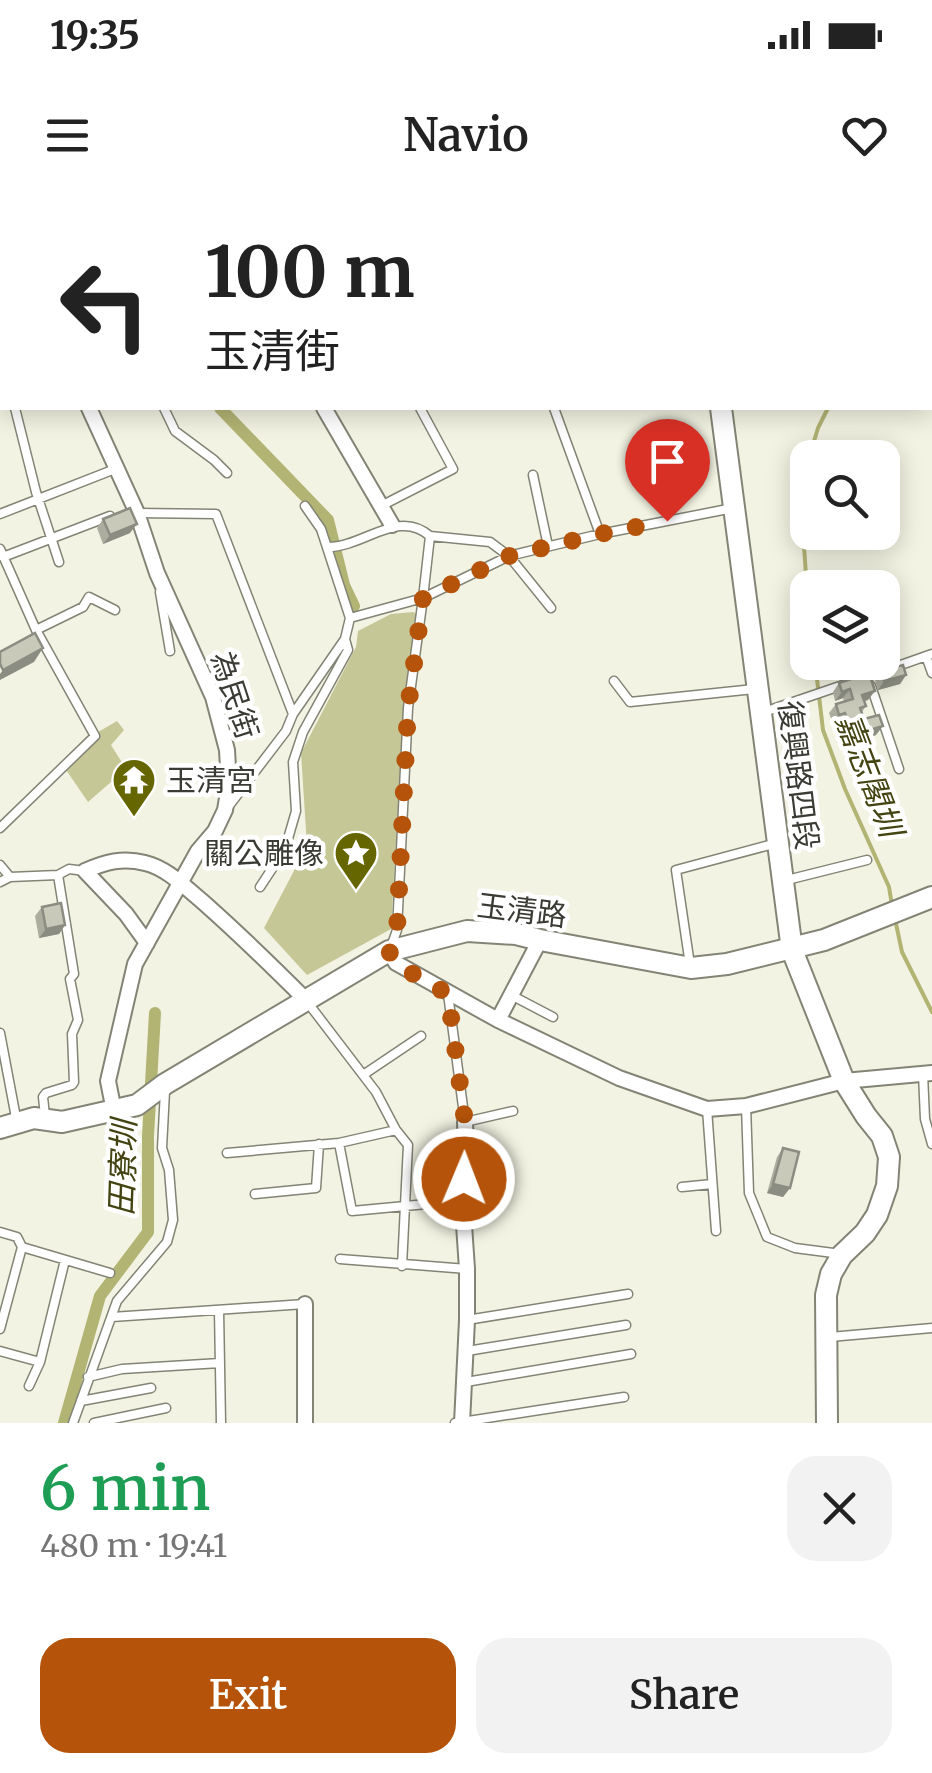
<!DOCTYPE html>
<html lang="en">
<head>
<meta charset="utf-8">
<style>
  :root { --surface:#fff; --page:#f2f2f2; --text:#222; --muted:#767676; --accent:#b45309 }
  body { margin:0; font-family:Merriweather,"Noto Sans TC",serif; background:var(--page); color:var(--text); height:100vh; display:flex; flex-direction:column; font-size:38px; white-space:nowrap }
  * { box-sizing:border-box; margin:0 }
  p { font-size:32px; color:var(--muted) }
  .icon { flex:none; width:55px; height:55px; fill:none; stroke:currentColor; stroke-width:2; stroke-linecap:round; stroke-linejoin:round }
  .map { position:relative; height:1223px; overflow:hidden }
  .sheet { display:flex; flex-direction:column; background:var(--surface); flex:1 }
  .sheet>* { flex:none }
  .banner { position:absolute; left:0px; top:0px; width:932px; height:210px; box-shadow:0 5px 25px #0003; background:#fff; color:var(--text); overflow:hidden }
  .fabs { position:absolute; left:790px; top:240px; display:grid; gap:20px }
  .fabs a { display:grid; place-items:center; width:110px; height:110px; border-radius:20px; background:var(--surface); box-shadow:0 5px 25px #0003; font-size:50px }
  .pin { position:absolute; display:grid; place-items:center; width:85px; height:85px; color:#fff; margin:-102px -42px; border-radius:50% 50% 50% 0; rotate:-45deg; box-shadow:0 0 10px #0007 }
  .pin .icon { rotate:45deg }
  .me { position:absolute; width:110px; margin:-55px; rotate:1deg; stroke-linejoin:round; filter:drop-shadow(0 0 8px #0008) }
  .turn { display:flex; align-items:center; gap:35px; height:210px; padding:0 40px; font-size:45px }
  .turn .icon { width:130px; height:130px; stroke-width:2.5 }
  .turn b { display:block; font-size:70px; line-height:85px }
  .round { display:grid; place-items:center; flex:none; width:105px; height:105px; border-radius:30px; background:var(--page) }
  .head { display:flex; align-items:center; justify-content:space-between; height:170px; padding:0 40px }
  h1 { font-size:60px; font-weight:600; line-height:75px; color:#1e9e55 }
  .cta { display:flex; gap:20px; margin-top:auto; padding:20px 40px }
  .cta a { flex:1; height:115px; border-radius:30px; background:var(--accent); color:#fff; font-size:40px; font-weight:600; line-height:115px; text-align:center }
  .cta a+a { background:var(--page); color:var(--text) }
  .status { display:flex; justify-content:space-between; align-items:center; height:70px; padding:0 50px; background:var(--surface); direction:ltr }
  .status svg { height:28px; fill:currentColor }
  header { display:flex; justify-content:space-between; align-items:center; height:130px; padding:0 40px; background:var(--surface); font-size:45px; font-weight:600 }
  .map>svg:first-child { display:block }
</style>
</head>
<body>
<div class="status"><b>19:35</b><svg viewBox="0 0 49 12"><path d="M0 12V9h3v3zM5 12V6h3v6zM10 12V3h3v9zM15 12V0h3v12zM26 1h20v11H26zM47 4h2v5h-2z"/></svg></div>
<header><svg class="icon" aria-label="menu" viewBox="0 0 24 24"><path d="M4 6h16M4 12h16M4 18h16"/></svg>Navio<svg class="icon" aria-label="heart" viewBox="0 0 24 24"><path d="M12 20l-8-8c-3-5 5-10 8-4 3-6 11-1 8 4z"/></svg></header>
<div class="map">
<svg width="932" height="1223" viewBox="0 0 932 1223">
  <rect width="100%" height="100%" fill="#f3f3e3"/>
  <path fill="#c6c797" d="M 413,412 L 419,415 L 404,503 L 391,729 L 307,775 L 264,728 L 307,646 L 301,553 L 356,447 L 358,431 L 391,414 Z
    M 117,521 L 124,530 L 111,545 L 126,569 L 88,602 L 62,564 L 93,535 Z"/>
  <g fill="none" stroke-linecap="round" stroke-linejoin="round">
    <path stroke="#b2b474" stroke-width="4" d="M 930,65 L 932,63
      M 809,258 L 818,228 L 828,208
      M 808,262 L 800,288 L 808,404
      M 815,462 L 823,530 L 845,589 L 889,687 L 892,705
      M 895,719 L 902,752 L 932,812"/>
    <path stroke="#b2b474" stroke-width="12" d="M 114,0 L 115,2
      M 220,208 L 328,320 L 344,385 L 354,406
      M 64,1223 L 100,1096 L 148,1032 L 148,936 L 155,813"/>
    <defs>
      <path id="lane" d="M 73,0 L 73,2
        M 480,0 L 481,2
        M 406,2 L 412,0
        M 0,193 L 2,192
        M 15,208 L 36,292 L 59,362
        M 164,208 L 175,231 L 214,260 L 227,273
        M 554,208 L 600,334
        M 533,275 L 548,346
        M 305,306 L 321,329 L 350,418
        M 381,306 L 453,269 L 420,208
        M 137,313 L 216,314 L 293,514
        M 0,314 L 115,269
        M 430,336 L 490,342 L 509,356 L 551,408
        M 0,349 L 36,430 L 95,536 L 0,628
        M 3,357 L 110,316
        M 160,392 L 170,451
        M 36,430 L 83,407 L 89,397 L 115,410
        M 926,456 L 932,473
        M 861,479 L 932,454
        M 614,481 L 630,502 L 754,489
        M 871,486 L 899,569
        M 761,513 L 843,485
        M 228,607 L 286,531 L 293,514 L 345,439 L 350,418 L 423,398 L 430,336 C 398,308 364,347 328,347
        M 0,665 L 10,677
        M 787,680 L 867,660
        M 0,682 L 10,677 L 58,675 L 69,669 L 85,671
        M 260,687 L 285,649 L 296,611 L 293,562 L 303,532 L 348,450 L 345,439
        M 391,747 L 397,730 L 408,508 L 423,398 L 509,356 L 600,334 L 733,308
        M 690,765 L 676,670 L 777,643
        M 448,794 L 465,922 L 513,911
        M 511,795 L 553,817
        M 308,803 L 376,892 L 396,930 L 408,945 L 402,1066
        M 0,833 L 17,923
        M 923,874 L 925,919 L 932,944
        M 363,875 L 421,836
        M 746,906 L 749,993 L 767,1037 L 795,1048 L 841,1054
        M 707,909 L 716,1031
        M 45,916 L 43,897 L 46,893 L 72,885 L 74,882 L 72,834 L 78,820 L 70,779 L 74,774 L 58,675
        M 339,943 L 352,1011 L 448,1002
        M 227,953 L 339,943 L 396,930
        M 682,987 L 712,984
        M 255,994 L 316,988 L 319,944
        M 0,1032 L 17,1037 L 22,1047 L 0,1129
        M 22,1047 L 110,1073
        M 340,1059 L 467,1069
        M 219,1110 L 221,1223
        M 112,1117 L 305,1104
        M 467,1120 L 628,1094
        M 830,1137 L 932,1128
        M 0,1151 L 40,1162 L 29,1186
        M 467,1151 L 626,1125
        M 40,1162 L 65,1060
        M 88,1177 L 122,1169 L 220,1163
        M 466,1182 L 631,1154
        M 81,1201 L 151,1188
        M 73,1223 L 117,1101 L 167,1042 L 173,1020 L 169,970 L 162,948 L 165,891
        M 94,1223 L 166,1208
        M 455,1223 L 624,1197"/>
      <path id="street" d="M 0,0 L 2,6
        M 204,0 L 205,2
        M 89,208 L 137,313 L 157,373 L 213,497 L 227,550 L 229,586 L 225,610 L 215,631 L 198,651 L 135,764 L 108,881 L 114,911
        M 324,208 L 392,325
        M 147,743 L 126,714 L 85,671 C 105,662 123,657 145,663 C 167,668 186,688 203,702 C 238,733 272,766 305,799
        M 389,751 L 396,763 L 498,820 L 619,878 L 707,909 L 746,906 L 844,881 L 932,873
        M 498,820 L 540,740
        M 305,1104 L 305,1223
        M 462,1223 L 467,1120 L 467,1069 L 463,1010 L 466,949 L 465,922"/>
      <path id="secondary" d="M 694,0 L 694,2
        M 721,208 L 792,750 L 844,881 L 866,916 L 882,936 L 889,957 L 887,986 L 877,1015 L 865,1033 L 842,1055 L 831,1074 L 826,1095 L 827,1223
        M 0,928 L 34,918 L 62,922 L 137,905 L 165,884 L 389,751 L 467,731 L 516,734 L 540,740 L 691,768 L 727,764 L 824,740 L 932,697"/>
    </defs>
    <use href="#lane" stroke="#838475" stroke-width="11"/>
    <use href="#street" stroke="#838475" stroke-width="18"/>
    <use href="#secondary" stroke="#838475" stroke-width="24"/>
    <use href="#lane" stroke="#fff" stroke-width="8"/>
    <use href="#street" stroke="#fff" stroke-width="14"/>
    <use href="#secondary" stroke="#fff" stroke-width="20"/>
  </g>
  <path fill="#acad9f" d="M 103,319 L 130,333 L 103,344 L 97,328 Z
    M 881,471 L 906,475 L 900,484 L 878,490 L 875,480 Z
    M 839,483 L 868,500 L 864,501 L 866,506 L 862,512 L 864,519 L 876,535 L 847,544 L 838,522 L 833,524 L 829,513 L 836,504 L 844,501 L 843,498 L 835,501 L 833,492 Z
    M 42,707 L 65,725 L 59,734 L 39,738 L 35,716 Z
    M 783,948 L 790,988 L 783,997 L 767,993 L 777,957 Z"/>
  <path fill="#8c8d82" d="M 137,324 L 130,333 L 103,344 L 110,335 Z
    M 43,448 L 34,462 L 0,480 L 0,474 L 3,470 Z
    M 906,475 L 900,484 L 878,490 L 884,481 Z
    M 850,489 L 843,498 L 835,501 L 842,492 Z
    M 875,491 L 868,500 L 855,504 L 862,495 Z
    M 883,526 L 876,535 L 847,544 L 853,535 Z
    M 65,725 L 59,734 L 39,738 L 46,729 Z
    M 773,984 L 790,988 L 783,997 L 767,993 Z"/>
  <path fill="#c8c9b9" stroke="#8c8d82" stroke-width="2.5" d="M 130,308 L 137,324 L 110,335 L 103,319 Z
    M 35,433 L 43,448 L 3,470 L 0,464 L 0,452 Z
    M 903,465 L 906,475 L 884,481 L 881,471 Z
    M 869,473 L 875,491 L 862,495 L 866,506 L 860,508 L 864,519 L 879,515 L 883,526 L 853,535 L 845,513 L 839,515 L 836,504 L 853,499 L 850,489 L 842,492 L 839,483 Z
    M 61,703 L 65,725 L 46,729 L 42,707 Z
    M 783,948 L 799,952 L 790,988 L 773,984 Z"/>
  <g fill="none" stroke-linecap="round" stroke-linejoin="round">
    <path stroke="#b45309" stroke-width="18" stroke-dasharray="0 32.4" d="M 464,979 L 465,922 L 448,794 L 396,764 L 389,751 L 397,730 L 408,508 L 423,398 L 509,356 L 600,334 L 667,321"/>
  </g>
  <defs>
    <symbol id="temple-pin" viewBox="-11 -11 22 30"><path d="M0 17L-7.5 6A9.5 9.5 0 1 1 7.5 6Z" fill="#660" stroke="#fff"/><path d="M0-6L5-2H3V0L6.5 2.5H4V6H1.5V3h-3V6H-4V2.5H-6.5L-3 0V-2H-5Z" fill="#fff"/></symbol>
    <symbol id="sight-pin" viewBox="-11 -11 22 30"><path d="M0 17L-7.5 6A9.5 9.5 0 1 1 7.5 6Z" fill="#660" stroke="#fff"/><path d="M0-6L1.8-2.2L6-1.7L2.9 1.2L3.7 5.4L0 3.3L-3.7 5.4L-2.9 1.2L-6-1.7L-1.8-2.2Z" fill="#fff"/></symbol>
  </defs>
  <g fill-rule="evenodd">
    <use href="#temple-pin" x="109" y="555" width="50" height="68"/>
    <use href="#sight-pin" x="331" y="628" width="50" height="68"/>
  </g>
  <g text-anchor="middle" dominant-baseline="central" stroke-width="9" stroke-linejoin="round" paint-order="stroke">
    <g font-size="30" fill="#3b3b35" stroke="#fff">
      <text transform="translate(235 495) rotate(72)">為民街</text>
      <text transform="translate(799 575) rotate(83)">復興路四段</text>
      <text transform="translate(522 710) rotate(7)">玉清路</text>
    </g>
    <g font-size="30" fill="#3b3b35" stroke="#fff" text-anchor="start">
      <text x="166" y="580">玉清宮</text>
      <text x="324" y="653" text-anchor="end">關公雕像</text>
    </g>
    <g font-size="32" font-style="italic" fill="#444412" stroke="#fff">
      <text transform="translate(869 575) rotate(69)">嘉志閣圳</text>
      <text transform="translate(123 968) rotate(-88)">田寮圳</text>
    </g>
  </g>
</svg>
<div class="fabs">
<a><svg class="icon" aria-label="search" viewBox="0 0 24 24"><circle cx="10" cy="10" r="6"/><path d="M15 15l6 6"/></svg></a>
<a><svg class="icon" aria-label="layers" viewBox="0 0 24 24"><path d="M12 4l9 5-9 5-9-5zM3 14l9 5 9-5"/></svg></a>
</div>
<div class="pin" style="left:667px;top:321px;background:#d93025"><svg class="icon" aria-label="arrive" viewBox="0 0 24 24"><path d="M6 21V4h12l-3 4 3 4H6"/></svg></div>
<svg class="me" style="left:464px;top:979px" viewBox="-20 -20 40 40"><circle r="17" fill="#b45309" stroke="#fff" stroke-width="3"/><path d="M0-11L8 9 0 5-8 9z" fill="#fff"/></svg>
<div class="banner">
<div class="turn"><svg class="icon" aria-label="left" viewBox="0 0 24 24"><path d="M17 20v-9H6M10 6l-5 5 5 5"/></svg><div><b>100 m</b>玉清街</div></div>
</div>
</div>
<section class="sheet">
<div class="head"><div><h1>6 min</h1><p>480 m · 19:41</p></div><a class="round"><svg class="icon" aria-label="close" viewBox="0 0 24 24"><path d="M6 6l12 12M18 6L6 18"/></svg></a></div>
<div class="cta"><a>Exit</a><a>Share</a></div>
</section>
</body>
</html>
